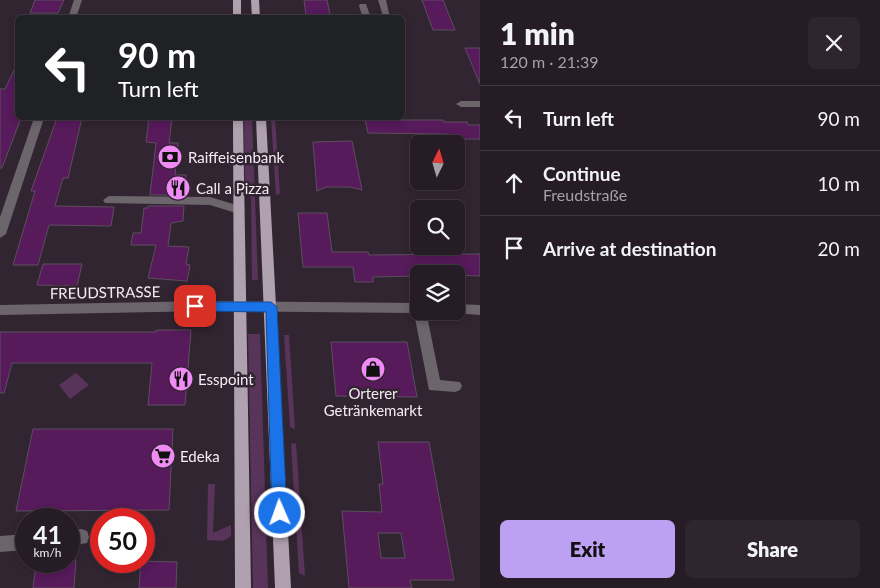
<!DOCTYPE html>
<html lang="en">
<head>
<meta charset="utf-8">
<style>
  :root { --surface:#261c26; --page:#2e252e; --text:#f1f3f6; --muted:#a4a1a7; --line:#423a43; --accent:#bca0f2 }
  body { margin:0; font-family:Lato,sans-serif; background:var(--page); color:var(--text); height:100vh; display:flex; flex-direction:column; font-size:19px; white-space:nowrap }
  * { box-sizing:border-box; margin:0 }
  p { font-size:16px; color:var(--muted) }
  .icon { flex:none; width:28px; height:28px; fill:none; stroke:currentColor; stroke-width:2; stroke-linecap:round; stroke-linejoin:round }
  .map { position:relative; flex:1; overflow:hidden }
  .sheet { display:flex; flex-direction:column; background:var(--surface); width:400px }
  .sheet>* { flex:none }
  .top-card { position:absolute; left:15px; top:15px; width:390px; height:105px; border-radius:8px; box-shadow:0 2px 8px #0003,0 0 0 1px var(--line); background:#202124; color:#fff; overflow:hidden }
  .needle { width:32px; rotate:5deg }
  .controls { position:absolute; left:410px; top:135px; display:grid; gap:10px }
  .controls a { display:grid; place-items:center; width:55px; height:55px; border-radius:8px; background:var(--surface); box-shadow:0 2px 8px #0003,0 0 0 1px var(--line); font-size:25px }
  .speed { position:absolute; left:15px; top:508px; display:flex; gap:10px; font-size:25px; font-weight:700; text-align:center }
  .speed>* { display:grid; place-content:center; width:65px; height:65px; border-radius:50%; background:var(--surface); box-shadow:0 2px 8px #0003,0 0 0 1px var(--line); line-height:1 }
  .speed small { font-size:12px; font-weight:400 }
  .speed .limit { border:8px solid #d22; background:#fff; color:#111 }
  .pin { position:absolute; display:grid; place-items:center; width:42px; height:42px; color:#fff; margin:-21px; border-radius:10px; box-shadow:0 2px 8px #0006 }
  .me { position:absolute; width:55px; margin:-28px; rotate:358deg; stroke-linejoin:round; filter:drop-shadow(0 0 4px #0008) }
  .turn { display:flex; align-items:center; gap:18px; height:105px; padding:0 20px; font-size:22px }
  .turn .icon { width:65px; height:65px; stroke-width:2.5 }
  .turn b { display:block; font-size:35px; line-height:42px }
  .round { display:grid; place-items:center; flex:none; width:52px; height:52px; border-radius:8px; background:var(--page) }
  .summary { display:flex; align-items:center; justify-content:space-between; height:85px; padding:0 20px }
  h1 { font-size:30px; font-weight:800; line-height:38px }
  .button { display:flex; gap:10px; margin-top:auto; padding:10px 20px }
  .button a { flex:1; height:58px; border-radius:8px; background:var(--accent); color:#111; font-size:20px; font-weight:800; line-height:58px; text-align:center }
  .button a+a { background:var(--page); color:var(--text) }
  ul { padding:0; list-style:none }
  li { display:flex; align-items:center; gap:15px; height:65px; padding:0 20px; border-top:1px solid var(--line) }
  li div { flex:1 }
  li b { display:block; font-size:19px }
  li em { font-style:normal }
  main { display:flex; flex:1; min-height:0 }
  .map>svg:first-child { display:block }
</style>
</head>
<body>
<main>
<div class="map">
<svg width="480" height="588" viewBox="0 0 480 588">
  <rect width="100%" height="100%" fill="#322532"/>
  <path fill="#59345a" d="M 244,118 L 252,118 L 258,280 L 252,280 L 251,198 L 245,185 Z
    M 271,118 L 275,118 L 280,194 L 276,195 Z
    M 248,334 L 260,334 L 268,588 L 253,588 Z
    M 284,335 L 289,335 L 295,429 L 290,427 Z
    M 76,373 L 89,385 L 70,399 L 59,385 Z
    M 296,443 L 305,576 L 299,573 L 291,444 Z
    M 208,484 L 215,484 L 213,533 L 231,525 L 231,536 L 223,541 L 207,540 Z"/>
  <path fill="#571a5b" stroke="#5d4e5e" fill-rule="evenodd" d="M 35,0 L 64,0 L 58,13 L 30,13 Z
    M 304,0 L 327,0 L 330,15 L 306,15 Z
    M 422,0 L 443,0 L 455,30 L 433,30 Z
    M 465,48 L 480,48 L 480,84 Z
    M 18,62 L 18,118 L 21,118 L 2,168 L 0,168 L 0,89 L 5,89 Z
    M 57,118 L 82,118 L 68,178 L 63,178 L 55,206 L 114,207 L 111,226 L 49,225 L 38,265 L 13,265 L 35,191 L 31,191 Z
    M 149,118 L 172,118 L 169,143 L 178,143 L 175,175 L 186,175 L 184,195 L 150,195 L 156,143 L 146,142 Z
    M 365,120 L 443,120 L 444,122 L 467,122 L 468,125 L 480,125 L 480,139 L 448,139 L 447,134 L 368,133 Z
    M 352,141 L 362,190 L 350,187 L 326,187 L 317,191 L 313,142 Z
    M 148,206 L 184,206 L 183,221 L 171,223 L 168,246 L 189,247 L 186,264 L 190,265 L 187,281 L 148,278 L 156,245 L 131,245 L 133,233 L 141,233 L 144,208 L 148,208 Z
    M 298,213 L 327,213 L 332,252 L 368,252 L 369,255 L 480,254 L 480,276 L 419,274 L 419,276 L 373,277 L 373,282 L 355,282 L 353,267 L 303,267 Z
    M 43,264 L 82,264 L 77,286 L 37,285 Z
    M 156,330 L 191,330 L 185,405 L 148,405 L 152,363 L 12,363 L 4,393 L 0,393 L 0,332 L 156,332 Z
    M 331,342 L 407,342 L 417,397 L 336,396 Z
    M 33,429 L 173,429 L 169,510 L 16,511 Z
    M 378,442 L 429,442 L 454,580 L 410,580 L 412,588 L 349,588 L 342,511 L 382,512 L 379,484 L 383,484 ZM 378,533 L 401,533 L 405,558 L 381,558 Z
    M 76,560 L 74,588 L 33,588 L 36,564 Z
    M 141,561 L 177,562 L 176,588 L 139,588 Z"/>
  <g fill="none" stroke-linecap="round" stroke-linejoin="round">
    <path fill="#6c656c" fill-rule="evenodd" d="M 74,0 L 82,0 L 76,18 L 68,18 Z
      M 378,0 L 386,0 L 390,18 L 381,18 L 383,16 Z
      M 360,4 L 366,4 L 371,18 L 363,18 L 359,6 Z
      M 480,101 L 480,107 L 461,107 L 456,104 L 461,101 Z
      M 34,118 L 44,118 L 6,234 L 0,238 L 0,217 Z
      M 109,196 L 210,197 L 243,207 L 245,210 L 239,214 L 210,205 L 105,203 L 103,200 Z
      M 208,301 L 419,303 L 419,311 L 426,311 L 440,380 L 460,382 L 462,386 L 460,390 L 455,392 L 429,390 L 414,313 L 208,311 L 0,315 L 0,305 Z
      M 456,304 L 480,305 L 480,315 L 452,313 L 456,311 Z
      M 81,529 L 87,531 L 89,537 L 87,543 L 69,546 L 69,530 Z
      M 26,534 L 26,550 L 0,552 L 0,536 Z"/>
    <path fill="#afa1af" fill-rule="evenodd" d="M 233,0 L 241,0 L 241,18 L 233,18 Z
      M 251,0 L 259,0 L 260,18 L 252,18 Z
      M 233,118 L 243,118 L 251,588 L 235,588 Z
      M 256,118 L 266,118 L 291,588 L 275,588 Z"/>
  </g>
  <path fill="#1a73e8" stroke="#114b97" d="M 195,302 L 271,302 L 277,307 L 287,513 L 285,518 L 280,520 L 275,518 L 272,513 L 266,312 L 195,311 L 189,306 Z"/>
  <defs>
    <symbol id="bank-disc" viewBox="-11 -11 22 22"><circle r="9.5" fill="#f08bf5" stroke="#322532"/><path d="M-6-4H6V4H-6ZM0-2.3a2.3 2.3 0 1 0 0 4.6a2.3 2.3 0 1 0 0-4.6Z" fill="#111"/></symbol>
    <symbol id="restaurant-disc" viewBox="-11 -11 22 22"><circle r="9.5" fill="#f08bf5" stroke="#322532"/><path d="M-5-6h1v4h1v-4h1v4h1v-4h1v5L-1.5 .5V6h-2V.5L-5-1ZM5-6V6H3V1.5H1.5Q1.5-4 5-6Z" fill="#111"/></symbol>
    <symbol id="shop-disc" viewBox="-11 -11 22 22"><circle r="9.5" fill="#f08bf5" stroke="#322532"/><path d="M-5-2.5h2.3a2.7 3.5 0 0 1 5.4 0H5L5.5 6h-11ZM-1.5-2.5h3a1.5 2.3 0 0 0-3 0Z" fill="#111"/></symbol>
    <symbol id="supermarket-disc" viewBox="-11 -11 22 22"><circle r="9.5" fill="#f08bf5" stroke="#322532"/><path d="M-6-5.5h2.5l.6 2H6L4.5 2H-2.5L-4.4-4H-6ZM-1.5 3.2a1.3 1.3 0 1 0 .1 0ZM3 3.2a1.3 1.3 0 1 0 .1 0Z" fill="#111"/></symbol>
  </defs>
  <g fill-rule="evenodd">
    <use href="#bank-disc" x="156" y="143" width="28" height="28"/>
    <use href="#restaurant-disc" x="164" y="174" width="28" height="28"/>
    <use href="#shop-disc" x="359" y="355" width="28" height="28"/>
    <use href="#restaurant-disc" x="167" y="365" width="28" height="28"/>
    <use href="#supermarket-disc" x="149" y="442" width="28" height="28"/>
  </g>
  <g text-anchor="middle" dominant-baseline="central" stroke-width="5" stroke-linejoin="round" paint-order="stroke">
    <g font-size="15" fill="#f5ecf5" stroke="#322532" text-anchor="start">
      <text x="188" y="157">Raiffeisenbank</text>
      <text x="196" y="188">Call a Pizza</text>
      <text x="198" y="379">Esspoint</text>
      <text x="373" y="393" text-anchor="middle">Orterer<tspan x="373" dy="17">Getränkemarkt</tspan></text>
      <text x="180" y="456">Edeka</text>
    </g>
    <g font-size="15" fill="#f5ecf5" stroke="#322532">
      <text transform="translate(105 292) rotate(-1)">FREUDSTRASSE</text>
    </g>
  </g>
</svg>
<div class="controls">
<a><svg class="needle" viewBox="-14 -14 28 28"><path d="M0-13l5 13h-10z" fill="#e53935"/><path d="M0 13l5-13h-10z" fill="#a4a1a7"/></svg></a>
<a><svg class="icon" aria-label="search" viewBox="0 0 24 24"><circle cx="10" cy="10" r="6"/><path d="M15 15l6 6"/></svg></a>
<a><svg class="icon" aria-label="layers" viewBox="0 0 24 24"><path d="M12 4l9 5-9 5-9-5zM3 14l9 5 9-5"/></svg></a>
</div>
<div class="speed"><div>41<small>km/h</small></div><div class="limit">50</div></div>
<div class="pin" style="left:195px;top:306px;background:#d93025"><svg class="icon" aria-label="arrive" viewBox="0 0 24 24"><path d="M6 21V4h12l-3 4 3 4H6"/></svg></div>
<svg class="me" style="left:280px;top:513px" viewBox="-20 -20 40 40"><circle r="17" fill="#1a73e8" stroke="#fff" stroke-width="3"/><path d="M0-11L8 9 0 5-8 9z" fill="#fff"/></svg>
<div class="top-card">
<div class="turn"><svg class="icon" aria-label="left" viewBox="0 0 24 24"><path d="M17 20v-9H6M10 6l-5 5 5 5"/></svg><div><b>90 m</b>Turn left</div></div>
</div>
</div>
<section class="sheet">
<div class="summary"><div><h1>1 min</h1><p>120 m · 21:39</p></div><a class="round"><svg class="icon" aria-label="close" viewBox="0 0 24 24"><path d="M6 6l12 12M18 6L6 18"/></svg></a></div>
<ul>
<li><svg class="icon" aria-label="left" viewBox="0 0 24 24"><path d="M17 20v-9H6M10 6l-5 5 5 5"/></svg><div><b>Turn left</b></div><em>90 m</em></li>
<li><svg class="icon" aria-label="ahead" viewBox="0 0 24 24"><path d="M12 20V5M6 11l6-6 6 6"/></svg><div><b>Continue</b><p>Freudstraße</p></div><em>10 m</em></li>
<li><svg class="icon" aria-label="arrive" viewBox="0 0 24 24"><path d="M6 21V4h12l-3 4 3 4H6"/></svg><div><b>Arrive at destination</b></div><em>20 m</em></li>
</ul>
<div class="button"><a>Exit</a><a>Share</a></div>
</section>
</main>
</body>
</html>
